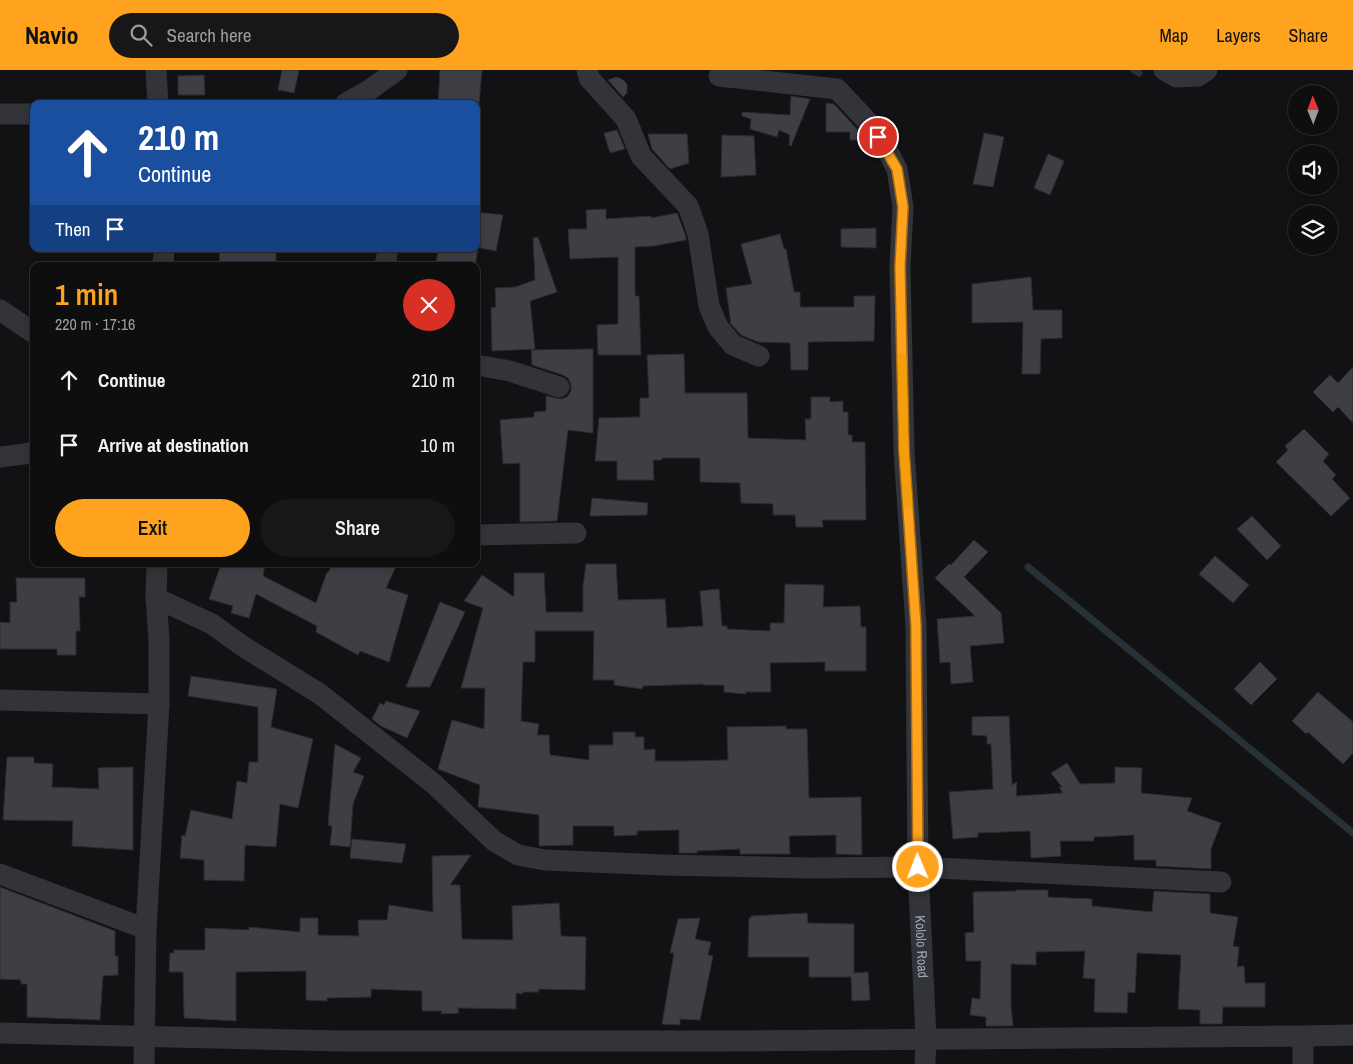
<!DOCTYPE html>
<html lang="en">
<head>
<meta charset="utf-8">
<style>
  :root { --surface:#0e0e0f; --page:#171718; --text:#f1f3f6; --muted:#9b9c9e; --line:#2e2e2f; --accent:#ffa31e }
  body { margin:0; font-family:"Archivo Narrow",sans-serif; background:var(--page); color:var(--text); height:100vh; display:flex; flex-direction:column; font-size:19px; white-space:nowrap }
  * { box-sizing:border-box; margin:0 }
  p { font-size:16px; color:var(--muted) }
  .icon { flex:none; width:28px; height:28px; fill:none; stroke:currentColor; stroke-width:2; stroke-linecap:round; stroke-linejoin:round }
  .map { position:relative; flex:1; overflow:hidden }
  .side { position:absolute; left:30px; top:192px; width:450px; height:305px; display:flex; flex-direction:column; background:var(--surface); border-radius:10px; box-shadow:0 2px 8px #0003,0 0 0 1px var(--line) }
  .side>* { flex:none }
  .banner { position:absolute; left:30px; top:30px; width:450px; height:152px; border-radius:10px; box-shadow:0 2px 8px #0003,0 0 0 1px var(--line); background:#1a4fa0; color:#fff; overflow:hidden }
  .needle { width:32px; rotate:359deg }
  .controls { position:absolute; left:1288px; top:15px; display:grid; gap:10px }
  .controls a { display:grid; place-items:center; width:50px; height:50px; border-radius:50%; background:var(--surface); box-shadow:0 2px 8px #0003,0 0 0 1px var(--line); font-size:25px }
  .pin { position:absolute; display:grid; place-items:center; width:42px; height:42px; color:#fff; margin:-21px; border:2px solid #fff; border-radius:50%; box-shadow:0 1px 5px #0007 }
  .me { position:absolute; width:55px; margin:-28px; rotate:359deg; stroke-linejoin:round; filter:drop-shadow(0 0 4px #0008) }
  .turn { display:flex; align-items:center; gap:18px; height:105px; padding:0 25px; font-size:22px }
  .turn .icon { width:65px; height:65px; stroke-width:2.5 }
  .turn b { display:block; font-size:35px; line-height:42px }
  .then { display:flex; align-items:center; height:48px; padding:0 25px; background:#0003; gap:10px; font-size:19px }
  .round { display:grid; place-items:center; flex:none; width:52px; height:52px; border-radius:26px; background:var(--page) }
  .summary { display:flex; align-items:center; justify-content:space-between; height:85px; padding:0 25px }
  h1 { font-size:30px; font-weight:600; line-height:38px; color:var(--accent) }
  .action { display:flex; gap:10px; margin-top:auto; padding:10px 25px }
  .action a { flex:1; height:58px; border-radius:30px; background:var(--accent); color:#111; font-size:20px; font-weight:600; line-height:58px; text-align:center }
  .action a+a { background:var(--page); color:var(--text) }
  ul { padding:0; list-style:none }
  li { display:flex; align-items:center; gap:15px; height:65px; padding:0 25px }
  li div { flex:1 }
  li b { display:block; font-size:19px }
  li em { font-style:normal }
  header { display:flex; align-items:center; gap:30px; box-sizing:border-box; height:70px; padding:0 25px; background:var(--accent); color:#111 }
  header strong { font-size:24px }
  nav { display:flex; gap:28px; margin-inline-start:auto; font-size:18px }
  .search { width:350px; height:45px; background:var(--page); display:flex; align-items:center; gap:12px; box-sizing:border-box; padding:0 18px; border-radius:28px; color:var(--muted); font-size:19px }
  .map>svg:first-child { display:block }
</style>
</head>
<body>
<header>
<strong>Navio</strong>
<div class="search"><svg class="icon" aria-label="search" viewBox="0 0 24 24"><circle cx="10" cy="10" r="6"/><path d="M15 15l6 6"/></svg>Search here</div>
<nav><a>Map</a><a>Layers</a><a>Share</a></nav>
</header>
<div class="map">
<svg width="1353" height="994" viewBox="0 0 1353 994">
  <rect width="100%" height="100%" fill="#121214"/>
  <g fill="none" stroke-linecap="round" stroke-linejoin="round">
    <path stroke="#273238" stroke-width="7" d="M 1134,0 L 1139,3
      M 1028,497 L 1353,763"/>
  </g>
  <path fill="#3d3f44" stroke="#2b2c30" d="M 282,0 L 299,0 L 294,23 L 278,20 Z
    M 440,0 L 482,0 L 479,34 L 438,34 Z
    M 204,5 L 205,25 L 178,25 L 178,6 Z
    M 616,7 L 622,9 L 627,14 L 627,23 L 623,27 L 608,10 Z
    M 791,26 L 810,29 L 791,76 L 789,75 L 790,65 L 779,60 L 777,67 L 750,59 L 751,49 L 742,46 L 742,42 L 790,45 Z
    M 826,33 L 834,34 L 857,59 L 865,70 L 850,70 L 850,62 L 826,62 Z
    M 617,60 L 625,79 L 610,83 L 604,63 Z
    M 984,63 L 1004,67 L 993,117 L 973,114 Z
    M 648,64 L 687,64 L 689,93 L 670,99 L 652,79 Z
    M 722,65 L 754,66 L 756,105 L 721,107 Z
    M 1048,84 L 1064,91 L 1050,125 L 1034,118 Z
    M 606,139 L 606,149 L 651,146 L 651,148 L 677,143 L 686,167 L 686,170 L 654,176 L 635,177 L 635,226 L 639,226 L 641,285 L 598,285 L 597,255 L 618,254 L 618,187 L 570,189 L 568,159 L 587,159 L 586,140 Z
    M 476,142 L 503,145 L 496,181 L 476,177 Z
    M 876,158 L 876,178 L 841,177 L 841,159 Z
    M 780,164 L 784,179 L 786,179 L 794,222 L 800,222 L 800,237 L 854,237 L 854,226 L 875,226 L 874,271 L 808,272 L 808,300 L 791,300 L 790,273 L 758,272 L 741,265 L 731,254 L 726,218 L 752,214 L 741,174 Z
    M 538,167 L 557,222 L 530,231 L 535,279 L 492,281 L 491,238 L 496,237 L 495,218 L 515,217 L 535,210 L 533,168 Z
    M 219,179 L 276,179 L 276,195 L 220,196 Z
    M 438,179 L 478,179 L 475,196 L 436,196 Z
    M 1031,207 L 1033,240 L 1062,240 L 1062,268 L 1041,269 L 1040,304 L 1022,304 L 1023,252 L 972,253 L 972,214 Z
    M 593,279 L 593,363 L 568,360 L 557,451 L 520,452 L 520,393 L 503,394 L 500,350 L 534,347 L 534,342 L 546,341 L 546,326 L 561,329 L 567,327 L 571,321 L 571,314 L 568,308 L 563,305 L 532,295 L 531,280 Z
    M 684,284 L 685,323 L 747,323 L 748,368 L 806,370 L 805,349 L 811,349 L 811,327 L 830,327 L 830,332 L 843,331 L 843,342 L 848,342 L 848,365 L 852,365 L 852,372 L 865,372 L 866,450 L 822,450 L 823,457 L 796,457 L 795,445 L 773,445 L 773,434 L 741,433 L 740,413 L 700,412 L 700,388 L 662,388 L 662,390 L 653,390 L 654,410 L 617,410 L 617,391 L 595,391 L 599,348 L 640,347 L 640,328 L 649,328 L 647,285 Z
    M 1353,297 L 1353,353 L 1338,337 L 1333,342 L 1313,322 L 1330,305 L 1338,313 Z
    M 1304,359 L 1329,384 L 1323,391 L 1336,405 L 1332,409 L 1350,428 L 1331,446 L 1276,392 L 1288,380 L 1285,376 Z
    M 592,428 L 648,433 L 647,445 L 590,446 Z
    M 1252,446 L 1281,476 L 1267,490 L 1237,459 Z
    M 974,470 L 988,482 L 964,507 L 1001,543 L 1004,573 L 970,576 L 973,612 L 951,614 L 950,592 L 940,593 L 937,549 L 975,546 L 935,508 L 949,494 L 951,495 Z
    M 1215,486 L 1249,515 L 1233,533 L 1199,504 Z
    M 221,494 L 265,494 L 263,506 L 316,533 L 327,502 L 328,503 L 332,494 L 397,494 L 386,518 L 408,525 L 389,592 L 360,581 L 358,585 L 316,562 L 317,556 L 256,524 L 249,548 L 231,543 L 233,536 L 209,529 Z
    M 586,494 L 616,494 L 618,530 L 665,529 L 667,558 L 703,556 L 700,521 L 719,519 L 722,556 L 727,556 L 727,559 L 770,561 L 770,553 L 784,553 L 785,514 L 824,515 L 823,537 L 860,536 L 861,557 L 866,557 L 866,601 L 825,601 L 825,592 L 770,593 L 771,622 L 746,622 L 746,624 L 724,622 L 724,615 L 703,615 L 703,614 L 643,616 L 642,619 L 614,615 L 614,610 L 593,610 L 594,561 L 535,561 L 535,592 L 523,592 L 521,651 L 539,654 L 537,665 L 549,665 L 550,685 L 589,690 L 589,675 L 613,675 L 613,662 L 635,662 L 635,667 L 644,667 L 644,680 L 655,679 L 655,691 L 684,691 L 728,690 L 727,657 L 786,656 L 786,659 L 807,659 L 809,728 L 861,727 L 862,785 L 836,784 L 836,765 L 789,766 L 790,784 L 740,784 L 740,779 L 697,781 L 697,783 L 679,783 L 679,760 L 637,761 L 637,765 L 614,766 L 614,756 L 573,756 L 573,775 L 539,776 L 539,745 L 478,737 L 480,715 L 438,699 L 452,650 L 484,659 L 485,618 L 461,618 L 483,538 L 464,531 L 482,505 L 514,527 L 514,503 L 544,503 L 546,542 L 583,542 L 583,516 Z
    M 16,508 L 85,508 L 85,527 L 79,527 L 80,561 L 76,561 L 76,585 L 57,585 L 57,579 L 0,579 L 0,552 L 10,553 L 10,532 L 17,532 Z
    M 440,532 L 465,542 L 430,617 L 406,617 Z
    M 1260,592 L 1277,609 L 1251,635 L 1234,619 Z
    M 191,606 L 277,619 L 271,657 L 313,669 L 298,738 L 280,734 L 276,777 L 245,775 L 244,811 L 204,810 L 204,790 L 180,788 L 182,765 L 185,766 L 191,740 L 232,749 L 237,711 L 247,713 L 249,692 L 258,692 L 258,637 L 188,626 Z
    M 1318,622 L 1353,652 L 1353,683 L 1343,694 L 1308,662 L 1306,664 L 1292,651 Z
    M 386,631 L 420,641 L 407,668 L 381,656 L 372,649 L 380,633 L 384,635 Z
    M 1009,646 L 1012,715 L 1017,712 L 1016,726 L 1063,723 L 1059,717 L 1062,717 L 1051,703 L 1067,693 L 1080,714 L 1115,713 L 1115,697 L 1142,698 L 1141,723 L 1192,728 L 1187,741 L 1221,753 L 1211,779 L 1211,799 L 1156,796 L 1156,790 L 1134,790 L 1134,765 L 1094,767 L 1094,771 L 1060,771 L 1061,786 L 1031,788 L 1030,761 L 978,763 L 978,767 L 953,769 L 949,722 L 993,719 L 991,674 L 987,674 L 987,666 L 972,665 L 972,647 Z
    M 335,674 L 361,688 L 353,702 L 364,706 L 353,734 L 350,777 L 330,775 L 332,756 L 328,755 Z
    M 7,687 L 34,687 L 34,693 L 53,694 L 52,717 L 99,719 L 98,698 L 133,697 L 133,780 L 72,776 L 73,751 L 3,750 Z
    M 352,769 L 406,774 L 402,793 L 350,788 Z
    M 471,785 L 450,815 L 460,815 L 462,869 L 513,870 L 512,836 L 559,833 L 561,866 L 586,867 L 585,920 L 539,919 L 539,922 L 523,922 L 523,924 L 516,923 L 516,939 L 458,938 L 459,943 L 441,944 L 442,941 L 422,941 L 422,921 L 371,919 L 371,927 L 327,928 L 327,931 L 306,930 L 306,901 L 236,902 L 236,951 L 184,948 L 183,902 L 169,902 L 170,883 L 174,883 L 174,880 L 205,880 L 205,858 L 249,860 L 249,857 L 300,862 L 300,848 L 318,848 L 318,865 L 359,866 L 358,850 L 387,850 L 389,835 L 433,842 L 432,786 Z
    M 0,817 L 115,861 L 115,886 L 118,886 L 118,905 L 103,906 L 100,950 L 27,947 L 27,914 L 21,914 L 21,910 L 0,909 Z
    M 1016,820 L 1048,820 L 1048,827 L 1092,829 L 1092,836 L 1152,842 L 1154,821 L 1210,824 L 1210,843 L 1238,847 L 1233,876 L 1239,877 L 1237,897 L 1244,896 L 1245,913 L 1265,913 L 1265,937 L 1223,937 L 1222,954 L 1200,954 L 1200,940 L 1178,939 L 1181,885 L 1137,883 L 1135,923 L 1128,922 L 1127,943 L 1094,942 L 1095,909 L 1083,908 L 1085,881 L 1036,882 L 1036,895 L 1011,894 L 1011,935 L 1013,956 L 986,956 L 986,947 L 970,945 L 972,928 L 980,929 L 981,891 L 966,891 L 965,863 L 974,862 L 973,822 L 1016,821 Z
    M 807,843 L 808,853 L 854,854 L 854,903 L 868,902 L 870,930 L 852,931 L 851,907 L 809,907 L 809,887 L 748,887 L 749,848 L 751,848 L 751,846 Z
    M 700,848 L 695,869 L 711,872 L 708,885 L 713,886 L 700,950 L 680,949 L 680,955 L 662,954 L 674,883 L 670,883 L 678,849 Z"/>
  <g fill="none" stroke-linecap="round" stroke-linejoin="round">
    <g stroke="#323439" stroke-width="21">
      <path d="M 156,0 L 158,34"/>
      <path d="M 587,0 L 589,8 L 626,49 L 641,86 L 688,136 L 698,164 L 709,236 L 718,257 L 733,275 L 759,286"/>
      <path d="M 1164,0 L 1176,7 L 1198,6 L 1207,0"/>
      <path id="s1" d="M 719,6 L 837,19 L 867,51 L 888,82 L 897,99 L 903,137 L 900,197 L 904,381 L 916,556 L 918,797 L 926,968 L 925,994"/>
      <path d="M 345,34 L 368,21 L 397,0"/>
      <path d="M 0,44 L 34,44"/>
      <path d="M 163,196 L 164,179"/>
      <path d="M 385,196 L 388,179"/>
      <path d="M 0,240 L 34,263"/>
      <path d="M 476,295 L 510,301 L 559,317"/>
      <path d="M 0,387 L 31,383 L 34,381"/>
      <path d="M 476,465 L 576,463"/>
      <path d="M 156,528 L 212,554 L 241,575 L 320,624 L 434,714 L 494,771 L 518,785 L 545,790 L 663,795 L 811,798 L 918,797 L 1221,812"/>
      <path d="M 0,630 L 159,634"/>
      <path d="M 0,804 L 146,859"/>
      <path d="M 0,963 L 342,971 L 733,971 L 1303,966 L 1303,994"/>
      <path d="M 1303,966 L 1353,965"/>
      <path d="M 144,994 L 146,859 L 159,634 L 159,570 L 156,528 L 157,494"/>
    </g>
  </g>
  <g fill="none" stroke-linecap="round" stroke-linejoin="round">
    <defs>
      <path id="route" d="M 878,67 L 897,99 L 903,137 L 900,197 L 904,381 L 916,556 L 918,797"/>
    </defs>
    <use href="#route" stroke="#a66a14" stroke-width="12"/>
    <use href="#route" stroke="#ffa31e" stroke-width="9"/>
    <path stroke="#f59e0b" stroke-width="9" d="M 902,288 L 904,381 L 908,435"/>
  </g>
  <g text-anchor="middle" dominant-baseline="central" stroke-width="4.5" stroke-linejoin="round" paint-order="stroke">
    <g font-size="14" fill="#a2a9b6" stroke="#0d0d0e">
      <text stroke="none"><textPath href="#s1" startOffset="998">Kololo Road</textPath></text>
    </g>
  </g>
</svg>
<div class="controls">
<a><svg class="needle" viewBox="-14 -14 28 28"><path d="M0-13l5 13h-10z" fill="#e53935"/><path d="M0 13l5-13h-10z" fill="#9b9c9e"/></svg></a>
<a><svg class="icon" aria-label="sound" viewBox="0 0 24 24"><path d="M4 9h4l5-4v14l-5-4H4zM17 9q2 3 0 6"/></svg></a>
<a><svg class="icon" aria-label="layers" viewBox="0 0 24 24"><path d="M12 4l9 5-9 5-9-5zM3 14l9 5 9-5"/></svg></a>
</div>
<div class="pin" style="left:878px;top:67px;background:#d93025"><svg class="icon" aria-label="arrive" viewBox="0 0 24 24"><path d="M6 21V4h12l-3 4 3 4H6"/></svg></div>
<svg class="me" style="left:918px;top:797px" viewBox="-20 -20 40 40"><circle r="17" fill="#ffa31e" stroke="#fff" stroke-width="3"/><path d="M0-11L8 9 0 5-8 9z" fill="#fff"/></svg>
<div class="banner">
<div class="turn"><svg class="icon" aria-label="ahead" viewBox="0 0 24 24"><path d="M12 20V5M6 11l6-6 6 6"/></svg><div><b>210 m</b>Continue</div></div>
<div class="then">Then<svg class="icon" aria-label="arrive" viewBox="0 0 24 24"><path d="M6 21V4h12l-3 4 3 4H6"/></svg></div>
</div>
<section class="side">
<div class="summary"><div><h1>1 min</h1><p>220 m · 17:16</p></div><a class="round" style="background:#d93025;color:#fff"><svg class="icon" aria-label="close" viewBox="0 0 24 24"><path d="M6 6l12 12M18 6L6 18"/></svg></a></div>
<ul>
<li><svg class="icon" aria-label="ahead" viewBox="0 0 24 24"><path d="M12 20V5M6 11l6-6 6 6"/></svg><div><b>Continue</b></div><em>210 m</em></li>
<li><svg class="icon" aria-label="arrive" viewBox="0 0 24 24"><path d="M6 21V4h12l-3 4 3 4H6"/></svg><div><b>Arrive at destination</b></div><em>10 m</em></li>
</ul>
<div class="action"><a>Exit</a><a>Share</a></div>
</section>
</div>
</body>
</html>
